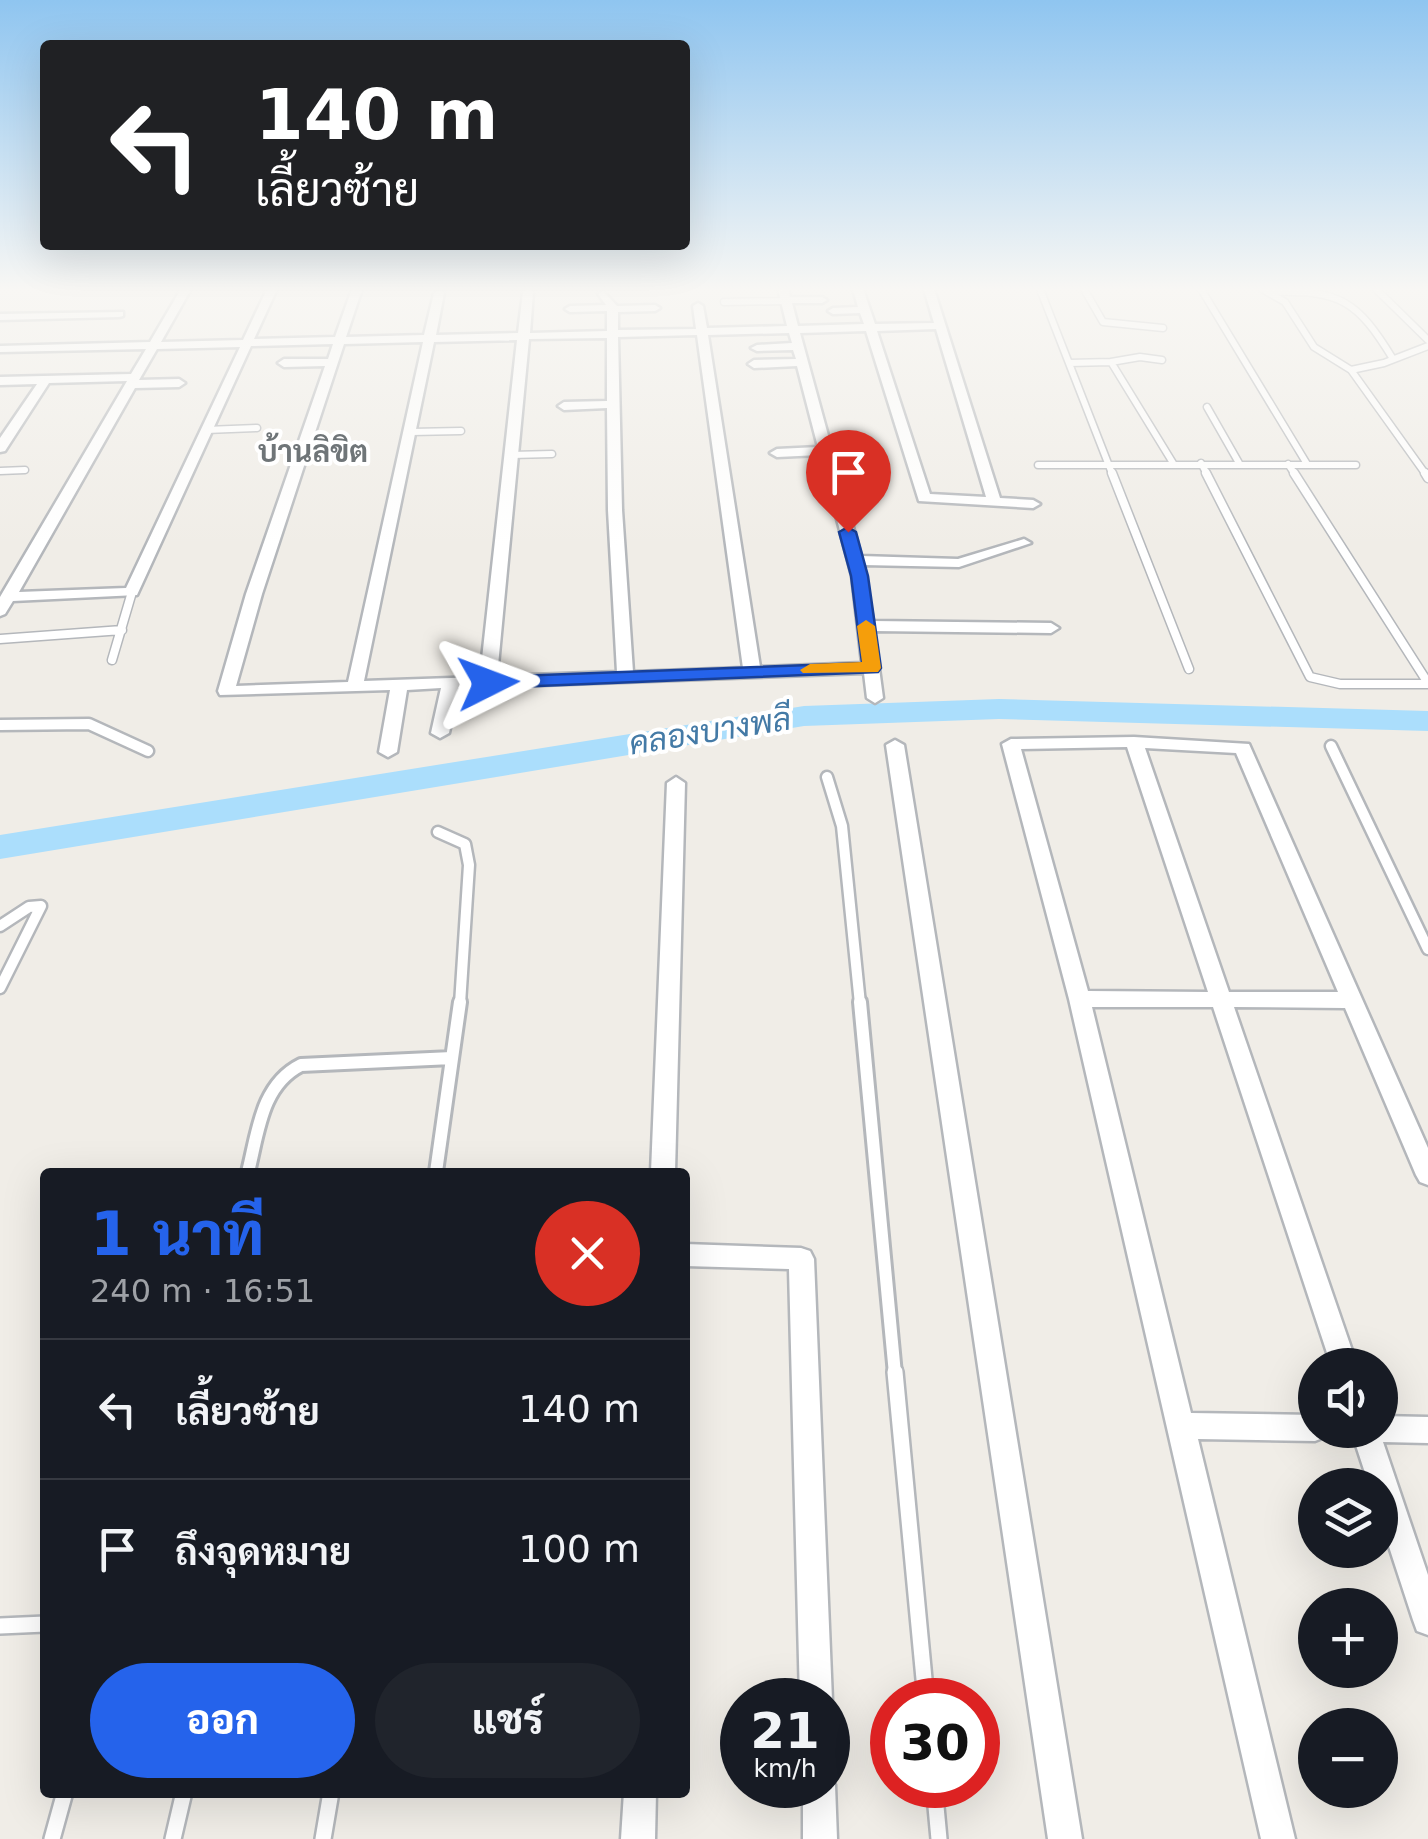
<!DOCTYPE html>
<html lang="th">
<head>
<meta charset="utf-8">
<style>
  :root { --surface:#171b24; --page:#20242c; --text:#f1f3f6; --muted:#9ea1a6; --line:#363941; --accent:#2563eb }
  body { margin:0; font-family:"DejaVu Sans",Sarabun,sans-serif; background:var(--page); color:var(--text); height:100vh; display:flex; flex-direction:column; font-size:38px; white-space:nowrap }
  * { box-sizing:border-box; margin:0 }
  p { font-size:32px; color:var(--muted) }
  .icon { flex:none; width:55px; height:55px; fill:none; stroke:currentColor; stroke-width:2; stroke-linecap:round; stroke-linejoin:round }
  .map { position:relative; flex:1; overflow:hidden }
  .side { position:absolute; left:40px; top:1168px; width:650px; height:630px; display:flex; flex-direction:column; background:var(--surface); border-radius:10px; box-shadow:0 10px 40px #0002 }
  .side>* { flex:none }
  .guide { position:absolute; left:40px; top:40px; width:650px; height:210px; border-radius:10px; box-shadow:0 10px 40px #0002; background:#202124; color:#fff; overflow:hidden }
  .fabs { position:absolute; left:1298px; top:1348px; display:grid; gap:20px }
  .fabs a { display:grid; place-items:center; width:100px; height:100px; border-radius:50%; background:var(--surface); box-shadow:0 10px 40px #0002; font-size:50px }
  .speed { position:absolute; left:720px; top:1678px; display:flex; gap:20px; font-size:50px; font-weight:700; text-align:center }
  .speed>* { display:grid; place-content:center; width:130px; height:130px; border-radius:50%; background:var(--surface); box-shadow:0 10px 40px #0002; line-height:1 }
  .speed small { font-size:25px; font-weight:400 }
  .speed .limit { border:15px solid #d22; background:#fff; color:#111 }
  .pin { position:absolute; display:grid; place-items:center; width:85px; height:85px; color:#fff; margin:-102px -42px; border-radius:50% 50% 50% 0; rotate:-45deg; box-shadow:0 0 10px #0007 }
  .pin .icon { rotate:45deg }
  .me { position:absolute; width:110px; margin:-55px; rotate:87deg; stroke-linejoin:round; filter:drop-shadow(0 0 8px #0008) }
  .turn { display:flex; align-items:center; gap:35px; height:210px; padding:0 50px; font-size:45px }
  .turn .icon { width:130px; height:130px; stroke-width:2.5 }
  .turn b { display:block; font-size:70px; line-height:85px }
  .round { display:grid; place-items:center; flex:none; width:105px; height:105px; border-radius:52px; background:var(--page) }
  .overview { display:flex; align-items:center; justify-content:space-between; height:170px; padding:0 50px }
  h1 { font-size:60px; font-weight:800; line-height:75px; color:var(--accent) }
  .primary-button { display:flex; gap:20px; margin-top:auto; padding:20px 50px }
  .primary-button a { flex:1; height:115px; border-radius:60px; background:var(--accent); color:#fff; font-size:40px; font-weight:800; line-height:115px; text-align:center }
  .primary-button a+a { background:var(--page); color:var(--text) }
  ul { padding:0; list-style:none }
  li { display:flex; align-items:center; gap:30px; height:140px; padding:0 50px; border-top:2px solid var(--line) }
  li div { flex:1 }
  li b { display:block; font-size:38px }
  li em { font-style:normal }
  .map>svg:first-child { display:block }
</style>
</head>
<body>
<div class="map">
<svg width="1428" height="1839" viewBox="0 0 1428 1839">
  <rect width="100%" height="100%" fill="#f0ede7"/>
  <g fill="none" stroke-linecap="round" stroke-linejoin="round">
    <path fill="#abdefc" fill-rule="evenodd" d="M 999,699 L 1428,711 L 1428,731 L 999,719 L 804,726 L 0,859 L 0,835 L 804,706 Z"/>
    <defs>
      <path id="lane-far4" d="M 1040,289 L 1113,476
        M 1084,289 L 1103,322 L 1163,328
        M 1201,289 L 1307,464
        M 1262,289 L 1285,302 L 1314,347 L 1351,370 L 1427,476
        M 1376,289 L 1428,340
        M 1271,292 C 1340,290 1357,300 1393,359
        M 724,302 L 786,301
        M 1111,362 L 1140,357 L 1162,360
        M 1069,363 L 1111,362 L 1173,463
        M 1351,370 L 1384,363 L 1428,346
        M 1207,407 L 1239,463
        M 206,430 L 257,428
        M 411,432 L 461,431
        M 511,455 L 552,454
        M 1201,463 L 1208,476
        M 1288,464 L 1296,476
        M 1038,465 L 1356,465
        M 0,471 L 25,470"/>
      <path id="lane-far3" d="M 1112,473 L 1189,669
        M 1206,473 L 1310,677 L 1340,684 L 1428,684
        M 1294,473 L 1428,683
        M 1425,473 L 1428,478
        M 0,639 L 122,630
        M 112,660 L 132,592"/>
      <path id="lane-far2" d="M 0,725 L 89,724 L 148,751
        M 1331,746 L 1428,949
        M 827,777 L 842,826 L 860,1004
        M 438,832 L 465,844 L 469,865 L 460,1004
        M 0,926 L 29,907 L 41,906 L 0,988"/>
      <path id="lane-far1" d="M 860,1002 L 895,1374
        M 248,1172 C 258,1133 261,1085 301,1065 L 452,1058
        M 436,1172 L 460,1002"/>
      <path id="lane" d="M 895,1372 L 926,1700
        M 0,1626 L 45,1624
        M 934,1785 L 939,1839
        M 52,1839 L 65,1792
        M 173,1839 L 184,1792
        M 323,1839 L 331,1792"/>
      <path id="street" d="M 181,289 L 191,289 L 161,342 L 243,340 L 267,289 L 277,289 L 254,339 L 335,337 L 352,289 L 362,289 L 346,337 L 424,335 L 434,293 L 439,290 L 444,293 L 436,335 L 518,333 L 523,292 L 528,289 L 533,292 L 530,333 L 607,331 L 607,311 L 570,312 L 565,309 L 570,306 L 606,305 L 598,294 L 603,291 L 617,306 L 655,305 L 660,308 L 655,311 L 618,312 L 618,330 L 696,329 L 693,306 L 698,303 L 703,306 L 707,328 L 787,326 L 778,289 L 788,289 L 790,297 L 822,297 L 827,300 L 822,303 L 792,303 L 798,326 L 864,324 L 860,313 L 833,314 L 828,311 L 833,308 L 858,307 L 853,289 L 863,289 L 875,324 L 934,323 L 924,289 L 934,289 L 1000,498 L 1033,500 L 1040,504 L 1033,508 L 919,501 L 866,331 L 800,333 L 861,556 L 958,559 L 1024,539 L 1031,543 L 959,567 L 863,565 L 873,621 L 1051,623 L 1059,628 L 1051,633 L 874,631 L 883,698 L 875,703 L 867,698 L 864,673 L 458,688 L 449,733 L 440,738 L 431,733 L 441,688 L 407,690 L 397,752 L 388,757 L 379,752 L 390,690 L 220,695 L 218,691 L 246,594 L 325,366 L 284,367 L 278,363 L 284,359 L 328,359 L 333,344 L 251,346 L 137,595 L 13,601 L 5,614 L 0,616 L 0,597 L 127,381 L 49,383 L 5,451 L 0,452 L 0,438 L 37,384 L 0,385 L 0,377 L 131,374 L 146,349 L 0,352 L 0,346 L 150,342 ZM 936,329 L 986,497 L 930,494 L 877,331 ZM 789,333 L 792,343 L 757,345 L 751,348 L 757,351 L 793,350 L 796,359 L 754,360 L 748,364 L 754,368 L 797,366 L 818,447 L 777,449 L 770,453 L 777,457 L 820,455 L 852,576 L 862,663 L 760,667 L 708,335 ZM 697,335 L 743,668 L 633,672 L 622,510 L 618,337 ZM 607,338 L 607,401 L 564,402 L 558,406 L 564,410 L 607,408 L 608,510 L 617,672 L 497,676 L 529,339 ZM 517,340 L 480,677 L 364,681 L 434,342 ZM 423,342 L 348,682 L 236,686 L 262,594 L 344,344 ZM 240,347 L 126,588 L 19,592 L 135,388 L 179,387 L 185,383 L 179,379 L 139,380 L 157,349 Z
        M 123,312 L 123,316 L 119,317 L 0,320 L 0,314 Z
        M 1134,737 L 1249,744 L 1428,1148 L 1428,1185 L 1420,1182 L 1416,1175 L 1345,1008 L 1234,1007 L 1357,1365 L 1331,1365 L 1213,1007 L 1092,1007 L 1191,1413 L 1315,1415 L 1315,1430 L 1328,1430 L 1325,1437 L 1315,1441 L 1198,1439 L 1295,1839 L 1261,1839 L 1069,999 L 1002,744 L 1011,739 ZM 1127,747 L 1208,992 L 1088,991 L 1021,749 ZM 1145,748 L 1236,753 L 1338,992 L 1229,992 Z
        M 895,740 L 904,745 L 1082,1839 L 1048,1839 L 886,745 Z
        M 676,777 L 685,783 L 675,1172 L 651,1172 L 667,783 Z
        M 685,1244 L 801,1248 L 810,1251 L 814,1259 L 832,1700 L 828,1710 L 828,1700 L 800,1700 L 789,1269 L 685,1266 Z
        M 1380,1416 L 1428,1417 L 1428,1443 L 1383,1442 L 1428,1575 L 1428,1635 L 1417,1631 L 1413,1620 L 1380,1519 L 1380,1485 L 1369,1485 L 1351,1430 L 1380,1430 Z
        M 828,1772 L 835,1785 L 837,1839 L 803,1839 L 803,1785 L 828,1785 Z
        M 624,1792 L 656,1792 L 655,1839 L 621,1839 Z"/>
    </defs>
    <use href="#lane-far4" stroke="#b4b7bb" stroke-width="9"/>
    <use href="#lane-far3" stroke="#b4b7bb" stroke-width="11"/>
    <use href="#lane-far2" stroke="#b4b7bb" stroke-width="15"/>
    <use href="#lane-far1" stroke="#b4b7bb" stroke-width="18"/>
    <use href="#lane" stroke="#b4b7bb" stroke-width="20"/>
    <use href="#street" stroke="#b4b7bb" stroke-width="5"/>
    <use href="#lane-far4" stroke="#fff" stroke-width="6"/>
    <use href="#lane-far3" stroke="#fff" stroke-width="8"/>
    <use href="#lane-far2" stroke="#fff" stroke-width="10"/>
    <use href="#lane-far1" stroke="#fff" stroke-width="12"/>
    <use href="#lane" stroke="#fff" stroke-width="15"/>
    <use href="#street" fill="#fff" fill-rule="evenodd"/>
  </g>
  <linearGradient id="sky" x2="0" y2="1"><stop stop-color="#8fc5f0"/><stop offset="0.53" stop-color="#f8f7f4"/><stop offset="1" stop-color="#f8f7f4" stop-opacity="0"/></linearGradient>
  <rect width="1428" height="546" fill="url(#sky)"/>
  <path fill="#2563eb" stroke="#184099" stroke-width="2.5" d="M 848,527 L 856,532 L 868,576 L 881,668 L 878,672 L 488,688 L 479,683 L 488,677 L 862,663 L 851,576 L 839,532 Z"/>
  <path fill="#f59e0b" d="M 866,620 L 875,626 L 881,668 L 878,672 L 803,673 L 800,670 L 810,664 L 862,662 L 857,626 Z"/>
  <g text-anchor="middle" dominant-baseline="central" stroke-width="8" stroke-linejoin="round" paint-order="stroke">
    <g font-size="30" font-weight="bold" fill="#6f7578" stroke="#fff">
      <text x="313" y="451">บ้านลิขิต</text>
    </g>
    <g font-size="32" font-style="italic" fill="#447aa6" stroke="#fff">
      <text transform="translate(710 731) rotate(-9)">คลองบางพลี</text>
    </g>
  </g>
</svg>
<div class="fabs">
<a><svg class="icon" aria-label="sound" viewBox="0 0 24 24"><path d="M4 9h4l5-4v14l-5-4H4zM17 9q2 3 0 6"/></svg></a>
<a><svg class="icon" aria-label="layers" viewBox="0 0 24 24"><path d="M12 4l9 5-9 5-9-5zM3 14l9 5 9-5"/></svg></a>
<a>+</a>
<a>−</a>
</div>
<div class="speed"><div>21<small>km/h</small></div><div class="limit">30</div></div>
<div class="pin" style="left:848px;top:532px;background:#d93025"><svg class="icon" aria-label="arrive" viewBox="0 0 24 24"><path d="M6 21V4h12l-3 4 3 4H6"/></svg></div>
<svg class="me" style="left:488px;top:683px" viewBox="-20 -20 40 40"><path d="M0-17L14 15 0 8-14 15z" fill="#2563eb" stroke="#fff" stroke-width="4"/></svg>
<div class="guide">
<div class="turn"><svg class="icon" aria-label="left" viewBox="0 0 24 24"><path d="M17 20v-9H6M10 6l-5 5 5 5"/></svg><div><b>140 m</b>เลี้ยวซ้าย</div></div>
</div>
<section class="side">
<div class="overview"><div><h1>1 นาที</h1><p>240 m · 16:51</p></div><a class="round" style="background:#d93025;color:#fff"><svg class="icon" aria-label="close" viewBox="0 0 24 24"><path d="M6 6l12 12M18 6L6 18"/></svg></a></div>
<ul>
<li><svg class="icon" aria-label="left" viewBox="0 0 24 24"><path d="M17 20v-9H6M10 6l-5 5 5 5"/></svg><div><b>เลี้ยวซ้าย</b></div><em>140 m</em></li>
<li><svg class="icon" aria-label="arrive" viewBox="0 0 24 24"><path d="M6 21V4h12l-3 4 3 4H6"/></svg><div><b>ถึงจุดหมาย</b></div><em>100 m</em></li>
</ul>
<div class="primary-button"><a>ออก</a><a>แชร์</a></div>
</section>
</div>
</body>
</html>
